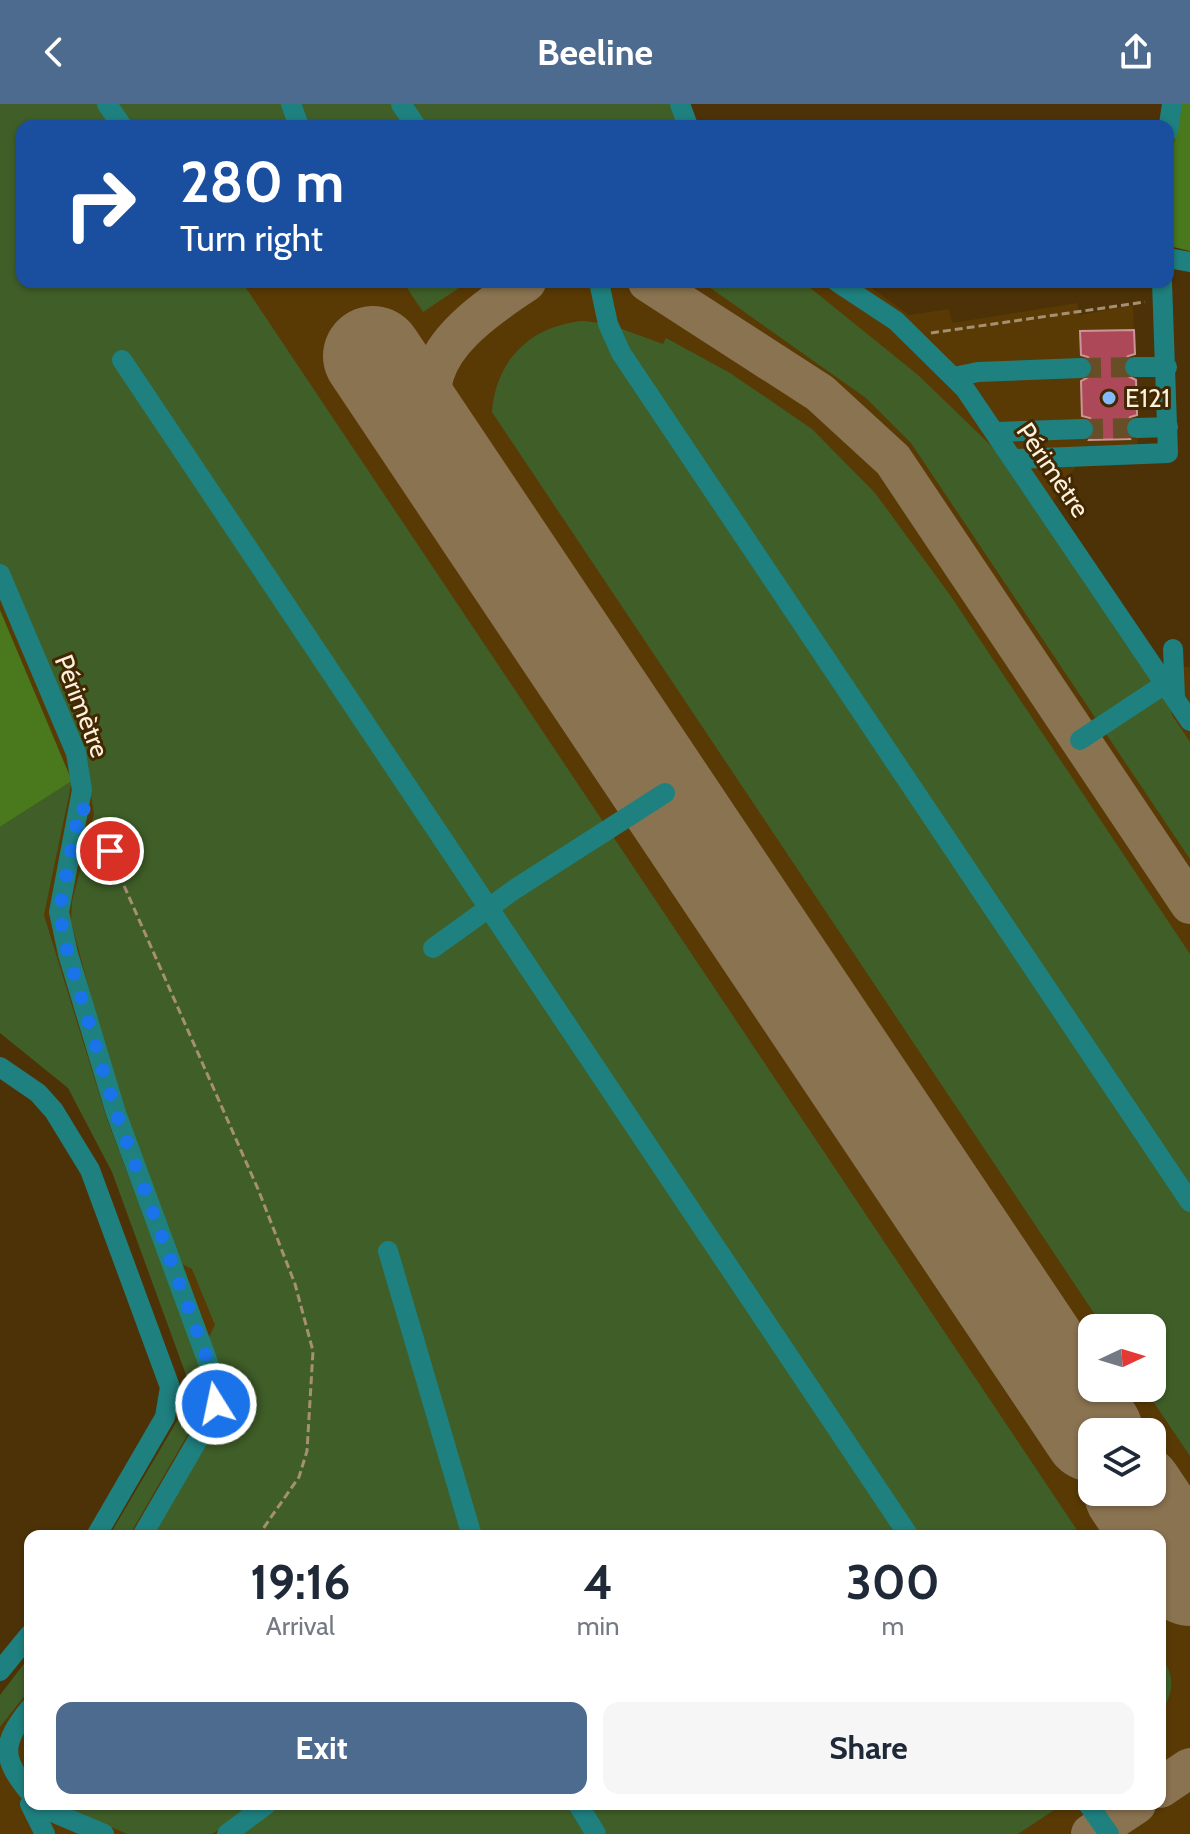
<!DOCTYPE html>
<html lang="en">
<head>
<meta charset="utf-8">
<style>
  :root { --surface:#fff; --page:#f6f6f7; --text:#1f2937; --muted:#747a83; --accent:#4d6b8f }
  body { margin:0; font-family:Cabin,sans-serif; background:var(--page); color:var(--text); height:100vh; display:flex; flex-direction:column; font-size:30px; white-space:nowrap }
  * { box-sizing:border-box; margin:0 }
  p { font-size:26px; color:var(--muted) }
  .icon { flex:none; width:44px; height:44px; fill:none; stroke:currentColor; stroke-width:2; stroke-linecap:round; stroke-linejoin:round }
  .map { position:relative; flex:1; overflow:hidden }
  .sheet { position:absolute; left:24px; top:1426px; width:1142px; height:280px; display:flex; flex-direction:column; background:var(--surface); border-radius:16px; box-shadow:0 2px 6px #0004 }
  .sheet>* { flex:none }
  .top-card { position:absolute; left:16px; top:16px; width:1158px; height:168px; border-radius:16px; box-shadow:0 2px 6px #0004; background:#1a4fa0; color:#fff; overflow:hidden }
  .needle { width:52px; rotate:86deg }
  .buttons { position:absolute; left:1078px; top:1210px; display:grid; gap:16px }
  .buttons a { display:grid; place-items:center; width:88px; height:88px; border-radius:16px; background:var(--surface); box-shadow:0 2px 6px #0004; font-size:40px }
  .pin { position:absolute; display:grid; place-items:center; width:68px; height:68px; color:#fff; margin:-34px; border:4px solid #fff; border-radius:50%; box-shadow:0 2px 8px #0007 }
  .me { position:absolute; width:88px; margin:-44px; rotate:350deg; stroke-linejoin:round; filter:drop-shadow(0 0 6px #0008) }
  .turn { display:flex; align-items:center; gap:28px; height:168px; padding:0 32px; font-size:36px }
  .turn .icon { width:104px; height:104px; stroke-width:2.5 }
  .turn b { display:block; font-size:56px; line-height:68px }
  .eta { display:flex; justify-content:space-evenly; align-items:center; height:136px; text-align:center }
  .eta b { font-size:48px; font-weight:700; line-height:56px }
  .cta { display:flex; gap:16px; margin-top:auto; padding:16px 32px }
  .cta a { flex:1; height:92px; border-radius:16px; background:var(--accent); color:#fff; font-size:32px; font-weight:700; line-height:92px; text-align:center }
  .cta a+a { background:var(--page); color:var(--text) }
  header { display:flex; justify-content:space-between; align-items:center; height:104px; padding:0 32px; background:var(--accent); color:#fff; font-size:36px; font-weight:700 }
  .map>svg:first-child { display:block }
</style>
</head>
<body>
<header><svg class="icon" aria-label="back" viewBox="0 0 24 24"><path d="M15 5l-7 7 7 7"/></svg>Beeline<svg class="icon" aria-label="share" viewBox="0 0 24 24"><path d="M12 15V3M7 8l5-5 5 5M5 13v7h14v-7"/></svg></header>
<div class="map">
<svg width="1190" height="1730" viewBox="0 0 1190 1730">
  <rect width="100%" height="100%" fill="#4d3207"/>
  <path fill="#593a05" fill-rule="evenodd" d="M 0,0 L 22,22 L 22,178 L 863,178 L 909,211 L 949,205 L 952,219 L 1077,199 L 1080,211 L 1133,201 L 1138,357 L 1078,359 L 1053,397 L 1163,563 L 1190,563 L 1190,1730 L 0,1730 L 0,1623 L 30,1585 L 30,1700 L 1160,1700 L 1160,1432 L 129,1432 L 195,1318 L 198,1257 L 107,1015 L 44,811 L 72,677 L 0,506 ZM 1092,1224 L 1152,1224 L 1152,1284 L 1092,1284 ZM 1092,1328 L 1152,1328 L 1152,1388 L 1092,1388 Z"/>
  <path fill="#405f28" d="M 0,0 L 673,0 L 681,22 L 22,22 L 22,178 L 242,178 L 1081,1432 L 150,1432 L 216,1320 L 208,1235 L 215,1221 L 192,1165 L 180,1159 L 115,984 L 71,817 L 72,798 L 94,710 L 86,660 L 0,460 Z
    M 403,178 L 468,178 L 423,208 Z
    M 702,178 L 803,178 L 918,271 L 1009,359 L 1168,595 L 1172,611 L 1190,638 L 1190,755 L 911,339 L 866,294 Z
    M 584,217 L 608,220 L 663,240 L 666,234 L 730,269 L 812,325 L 875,389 L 950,491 L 1190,850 L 1190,1352 L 1144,1284 L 1152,1284 L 1152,1224 L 1104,1224 L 492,308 C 496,256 531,221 584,217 Z
    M 72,677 L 44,811 L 107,1015 L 198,1257 L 202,1280 L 195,1318 L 129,1432 L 109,1432 L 193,1290 L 112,1068 L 68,984 L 0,929 L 0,723 Z
    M 1160,1550 C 1176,1574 1174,1587 1160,1611 Z
    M 30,1552 L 30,1585 L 0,1623 L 0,1591 Z
    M 59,1700 L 255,1700 L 212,1730 L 127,1730 Z
    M 278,1700 L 570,1700 L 589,1730 L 239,1730 Z
    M 588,1700 L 1063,1700 L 1018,1730 L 607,1730 Z"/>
  <path fill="#49791c" d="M 1179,0 L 1190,0 L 1190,147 L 1169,142 C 1166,94 1173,48 1179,0 Z
    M 0,506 L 72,677 L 0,723 Z"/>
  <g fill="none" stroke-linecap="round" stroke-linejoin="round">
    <path stroke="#8a7351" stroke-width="40" d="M 648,178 L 820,289 L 893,356 L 1190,800
      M 469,395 C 403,286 423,245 526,178
      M 1160,1684 L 1190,1664
      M 1091,1730 L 1136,1700"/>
    <path stroke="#8a7351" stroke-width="100" d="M 373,252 L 1093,1328
      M 1134,1388 L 1190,1472"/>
  </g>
  <path fill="#ac4857" stroke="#cb9499" stroke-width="2" d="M 1134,226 L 1135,250 L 1128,252 L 1122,262 L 1124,270 L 1136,276 L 1137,311 L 1130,313 L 1124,324 L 1130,335 L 1089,336 L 1096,324 L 1090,314 L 1082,312 L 1081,277 L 1092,271 L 1094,263 L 1088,253 L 1081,251 L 1080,227 Z"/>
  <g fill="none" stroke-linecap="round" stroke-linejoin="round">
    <path stroke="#684e27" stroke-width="20" stroke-dasharray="20 10" stroke-linecap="butt" d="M 1081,264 L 1135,263
      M 1083,325 L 1137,324"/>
    <path stroke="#a59072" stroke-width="3" stroke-dasharray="8 4" stroke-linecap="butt" d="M 931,229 L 1145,198
      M 95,716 L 258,1085 L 295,1180 L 313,1247 L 307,1347 L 299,1373 L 258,1432"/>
    <path stroke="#1e817f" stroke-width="20" d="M 107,0 L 122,22
      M 291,0 L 299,22
      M 401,0 L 416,22
      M 680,0 L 688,22
      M 1168,27 L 1172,0
      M 1168,154 L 1190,158
      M 599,178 L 608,220 L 621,249 L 1190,1098
      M 837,178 L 896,217 L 965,285 L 1190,617
      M 122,256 L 909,1432
      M 1135,263 L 1167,263
      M 954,273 L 978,268 L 1081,264
      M 1137,324 L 1168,323
      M 996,328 L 1083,325
      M 1014,355 L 1168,349 L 1162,178
      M 0,470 L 76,649 L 82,686 L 59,808 L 68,850 L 116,1009 L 216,1280 L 216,1300 L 207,1320 L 142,1432
      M 1173,545 L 1175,593
      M 1080,636 L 1165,580
      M 433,844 L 515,785 L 665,689
      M 0,963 L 38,989 L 54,1007 L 90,1066 L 170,1283 L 165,1313 L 96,1432
      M 388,1147 L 472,1432
      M 0,1567 L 30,1530
      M 30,1604 C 2,1639 0,1653 30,1689
      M 30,1700 L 45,1730
      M 43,1700 L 57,1710 L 104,1730
      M 578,1700 L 596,1730
      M 1088,1700 L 1109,1730
      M 227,1730 L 267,1700"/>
  </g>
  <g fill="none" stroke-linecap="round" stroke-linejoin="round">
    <path stroke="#1a73e8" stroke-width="14" stroke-dasharray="0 25.2" d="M 110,747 L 98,719 L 80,702 L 59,808 L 68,850 L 116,1009 L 204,1246 L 216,1280 L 216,1300"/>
  </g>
  <circle fill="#85bbfb" stroke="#422800" stroke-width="3" cx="1109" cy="294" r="8"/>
  <g text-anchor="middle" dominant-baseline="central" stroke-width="6" stroke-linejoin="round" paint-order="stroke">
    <g font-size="26" fill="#fef0df" stroke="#422800" text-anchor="start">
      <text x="1125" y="294">E121</text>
    </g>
    <g font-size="26" fill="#fef0df" stroke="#422800">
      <text transform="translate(1053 366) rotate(56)">Périmètre</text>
      <text transform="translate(82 602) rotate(69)">Périmètre</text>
    </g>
  </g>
</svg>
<div class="buttons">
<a><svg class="needle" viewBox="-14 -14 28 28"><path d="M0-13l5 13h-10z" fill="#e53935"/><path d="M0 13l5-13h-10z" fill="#747a83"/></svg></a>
<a><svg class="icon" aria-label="layers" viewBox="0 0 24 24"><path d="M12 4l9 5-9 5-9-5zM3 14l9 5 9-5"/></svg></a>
</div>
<div class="pin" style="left:110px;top:747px;background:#d93025"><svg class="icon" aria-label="arrive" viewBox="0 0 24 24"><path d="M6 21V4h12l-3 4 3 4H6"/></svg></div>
<svg class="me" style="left:216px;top:1300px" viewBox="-20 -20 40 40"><circle r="17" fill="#1a73e8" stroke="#fff" stroke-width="3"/><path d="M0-11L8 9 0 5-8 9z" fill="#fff"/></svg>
<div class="top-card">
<div class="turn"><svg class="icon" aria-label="right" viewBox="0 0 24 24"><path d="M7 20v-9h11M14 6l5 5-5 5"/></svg><div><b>280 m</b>Turn right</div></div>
</div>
<section class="sheet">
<div class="eta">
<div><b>19:16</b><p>Arrival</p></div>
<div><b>4</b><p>min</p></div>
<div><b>300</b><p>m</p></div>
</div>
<div class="cta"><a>Exit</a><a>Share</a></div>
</section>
</div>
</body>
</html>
